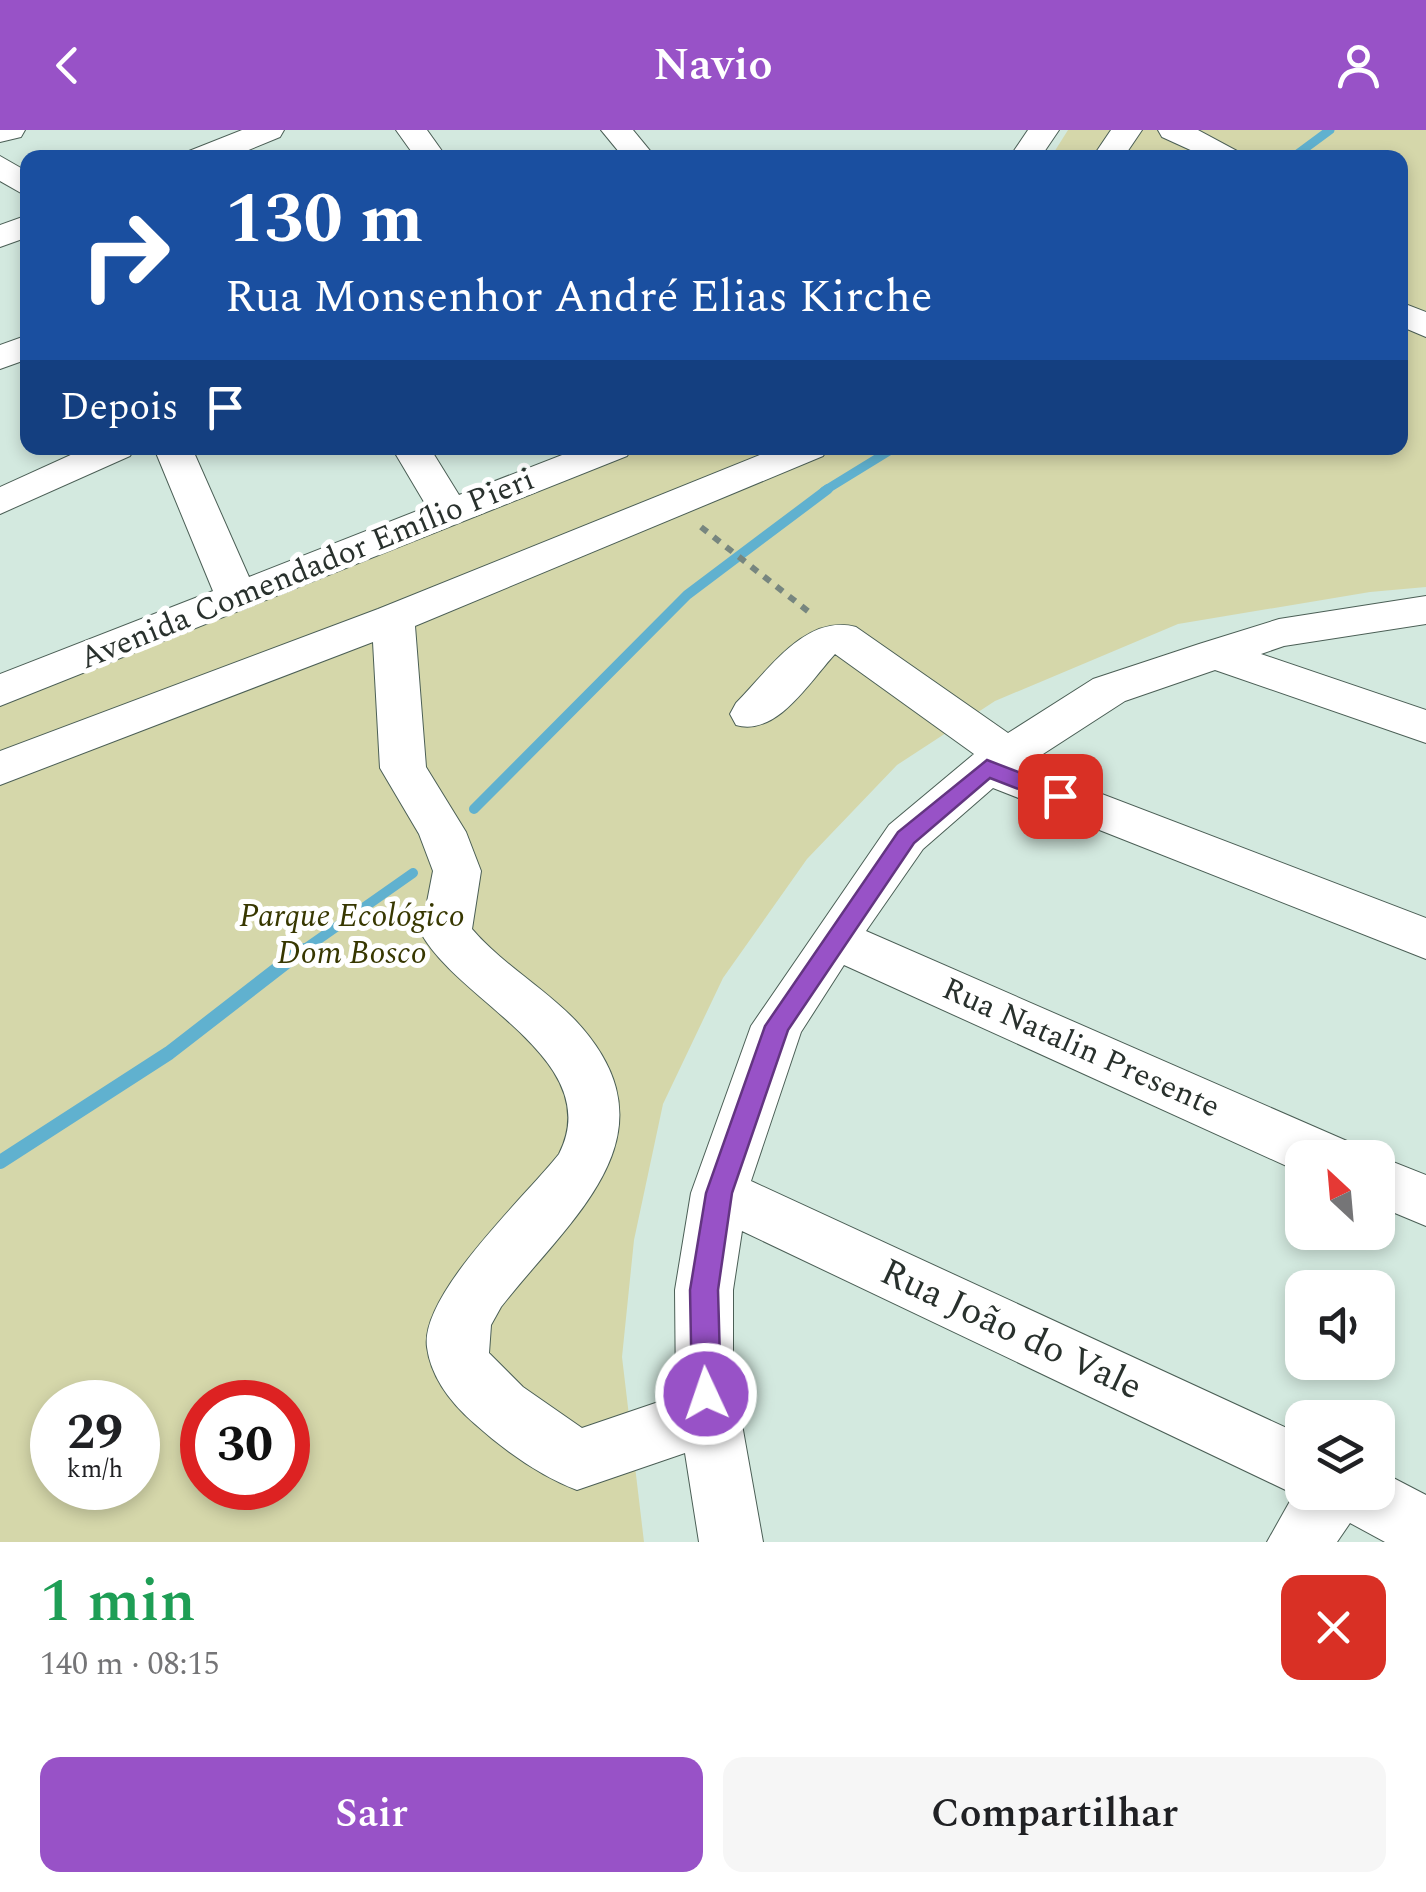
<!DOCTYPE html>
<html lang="pt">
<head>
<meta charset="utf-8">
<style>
  :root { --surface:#fff; --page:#f6f6f6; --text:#202124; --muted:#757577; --accent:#9852c7 }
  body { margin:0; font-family:Spectral,serif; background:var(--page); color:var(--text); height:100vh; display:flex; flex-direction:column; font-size:38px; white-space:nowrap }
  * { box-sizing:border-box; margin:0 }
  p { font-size:32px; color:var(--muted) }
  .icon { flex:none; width:55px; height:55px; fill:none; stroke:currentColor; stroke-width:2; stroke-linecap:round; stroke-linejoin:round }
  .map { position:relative; height:1412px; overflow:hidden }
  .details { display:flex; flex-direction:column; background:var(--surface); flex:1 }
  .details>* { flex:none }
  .banner { position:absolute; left:20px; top:20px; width:1388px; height:305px; border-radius:20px; box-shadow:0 5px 15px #0003; background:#1a4fa0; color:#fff; overflow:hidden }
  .needle { width:65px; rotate:334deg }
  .fabs { position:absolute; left:1285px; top:1010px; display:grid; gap:20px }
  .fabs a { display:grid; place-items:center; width:110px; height:110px; border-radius:20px; background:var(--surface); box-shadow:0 5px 15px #0003; font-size:50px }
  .speed { position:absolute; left:30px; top:1250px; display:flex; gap:20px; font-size:50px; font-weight:700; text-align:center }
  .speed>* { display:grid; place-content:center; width:130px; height:130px; border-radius:50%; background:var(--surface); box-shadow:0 5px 15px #0003; line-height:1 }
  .speed small { font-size:25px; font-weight:400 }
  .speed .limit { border:15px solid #d22; background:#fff; color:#111 }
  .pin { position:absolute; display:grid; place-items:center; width:85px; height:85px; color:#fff; margin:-42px; border-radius:20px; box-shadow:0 5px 15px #0006 }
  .me { position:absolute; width:110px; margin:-55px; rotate:357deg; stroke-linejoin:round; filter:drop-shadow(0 0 8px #0008) }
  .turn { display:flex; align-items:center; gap:35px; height:210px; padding:0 40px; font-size:45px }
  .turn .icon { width:130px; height:130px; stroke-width:2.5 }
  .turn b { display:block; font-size:70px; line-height:85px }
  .then { display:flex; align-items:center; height:95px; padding:0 40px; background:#0003; gap:20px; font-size:38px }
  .round { display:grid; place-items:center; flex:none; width:105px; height:105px; border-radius:20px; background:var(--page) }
  .summary { display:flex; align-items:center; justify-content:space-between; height:170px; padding:0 40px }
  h1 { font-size:60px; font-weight:600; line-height:75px; color:#1e9e55 }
  .action { display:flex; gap:20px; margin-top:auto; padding:20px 40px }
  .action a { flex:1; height:115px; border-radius:20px; background:var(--accent); color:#fff; font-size:40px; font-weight:600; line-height:115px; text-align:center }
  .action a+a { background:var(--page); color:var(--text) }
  header { display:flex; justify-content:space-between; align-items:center; height:130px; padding:0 40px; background:var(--accent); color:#fff; font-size:45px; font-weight:600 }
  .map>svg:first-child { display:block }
</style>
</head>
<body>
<header><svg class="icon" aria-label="back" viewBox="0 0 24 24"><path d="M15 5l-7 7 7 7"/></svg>Navio<svg class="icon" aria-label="person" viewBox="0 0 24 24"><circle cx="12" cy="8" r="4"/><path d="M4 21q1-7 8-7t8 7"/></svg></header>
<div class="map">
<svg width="1426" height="1412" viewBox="0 0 1426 1412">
  <rect width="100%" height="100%" fill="#d3e9df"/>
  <path fill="#d5d7aa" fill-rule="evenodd" d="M 1068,0 L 1426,0 L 1426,457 L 1370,462 L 1178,494 L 995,571 L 897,635 L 807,729 L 723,848 L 663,974 L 634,1110 L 622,1227 L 644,1412 L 0,1412 L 0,565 L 628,318 L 1400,318 L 1400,28 L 1051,27 ZM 52,1272 L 138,1272 L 138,1358 L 52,1358 ZM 202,1272 L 288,1272 L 288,1358 L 202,1358 Z"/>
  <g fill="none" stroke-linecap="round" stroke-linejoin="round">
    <path stroke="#60b1cf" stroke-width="9" d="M 1292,28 L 1330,0
      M 824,361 L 894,318"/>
    <path stroke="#60b1cf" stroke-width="10" d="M 474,679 L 687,465 L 828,359
      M 299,823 L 413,743"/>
    <path stroke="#60b1cf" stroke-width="14" d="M 0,1032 L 169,923 L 302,820"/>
    <defs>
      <path id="minor" d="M 0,0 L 25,0 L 21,7 L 0,12 Z
        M 242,0 L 284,0 L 280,7 L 229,28 L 185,28 L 189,21 Z
        M 396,0 L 427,0 L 447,28 L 416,28 Z
        M 601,0 L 633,0 L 656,28 L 624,28 Z
        M 1028,0 L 1059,0 L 1040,28 L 1009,28 Z
        M 1111,0 L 1142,0 L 1123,28 L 1092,28 Z
        M 1158,0 L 1198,0 L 1250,28 L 1208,28 L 1162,7 Z
        M 0,26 L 28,42 L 28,67 L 0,51 Z
        M 28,85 L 28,107 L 0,117 L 0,95 Z
        M 1400,172 L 1426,182 L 1426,207 L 1400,196 Z
        M 28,205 L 28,229 L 0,239 L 0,215 Z
        M 86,318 L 135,318 L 130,326 L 0,384 L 0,357 Z
        M 154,318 L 192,318 L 249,447 L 427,377 L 392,318 L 430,318 L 459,365 L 580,318 L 632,318 L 627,326 L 0,576 L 0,544 L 213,461 Z
        M 777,318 L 828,318 L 823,326 L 415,496 L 426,637 L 466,702 L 481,741 L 472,799 C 502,834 543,857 575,890 C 682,1004 571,1087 501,1177 L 491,1195 L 489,1223 L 523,1257 L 582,1298 L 676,1266 L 675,1160 L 691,1063 L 751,896 L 889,695 L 974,624 L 835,524 C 810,551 777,607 736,595 L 730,584 L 736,573 C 768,541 806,483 856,497 L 1008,603 L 1093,549 L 1199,514 L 1279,489 L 1426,466 L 1426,494 L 1284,516 L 1261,524 L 1426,580 L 1426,613 L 1215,540 L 1125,571 L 1026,635 L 1426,788 L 1426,829 L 993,658 L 923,719 L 866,801 L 1347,1011 L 1354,1028 L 1302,1028 L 1302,1043 L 844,835 L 801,902 L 751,1051 L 1302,1305 L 1302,1362 L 1378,1362 L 1378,1340 L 1426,1365 L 1426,1412 L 1385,1412 L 1350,1393 L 1337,1412 L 1267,1412 L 1294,1364 L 742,1101 L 733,1160 L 733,1244 L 763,1412 L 699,1412 L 685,1323 L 577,1360 C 540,1346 504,1320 475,1294 C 452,1274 431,1248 427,1217 C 420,1164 526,1066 559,1024 C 607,930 458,872 421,803 L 433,741 L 419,704 L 380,638 L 373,512 L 0,655 L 0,621 L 378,479 Z
        M 1378,1026 L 1426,1045 L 1426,1096 L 1378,1076 L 1378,1028 L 1373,1028 Z"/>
    </defs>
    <use href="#minor" stroke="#4b5f56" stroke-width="2"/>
    <path stroke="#77867f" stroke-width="6" stroke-dasharray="8 8" stroke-linecap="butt" d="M 701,397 L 809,482"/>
    <use href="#minor" fill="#fff" fill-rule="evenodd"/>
  </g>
  <path fill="#9852c7" stroke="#633581" stroke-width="2.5" d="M 987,630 L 1068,661 L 1071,666 L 1060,675 L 990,648 L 914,713 L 788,900 L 732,1063 L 718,1160 L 721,1264 L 717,1274 L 706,1278 L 696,1274 L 692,1264 L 690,1160 L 706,1063 L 765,896 L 898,702 Z"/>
  <g text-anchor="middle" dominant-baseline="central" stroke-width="10" stroke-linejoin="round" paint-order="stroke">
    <g font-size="32" fill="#29312d" stroke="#fff">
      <text transform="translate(307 439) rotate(-22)">Avenida Comendador Emílio Pieri</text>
      <text transform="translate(1081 918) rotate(24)">Rua Natalin Presente</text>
    </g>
    <g font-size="32" font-style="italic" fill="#373700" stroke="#fff">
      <text x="352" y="786">Parque Ecológico<tspan x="352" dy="37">Dom Bosco</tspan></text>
    </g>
    <g font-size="38" fill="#29312d" stroke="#fff">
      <text transform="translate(1011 1200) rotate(25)">Rua João do Vale</text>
    </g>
  </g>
</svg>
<div class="fabs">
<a><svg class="needle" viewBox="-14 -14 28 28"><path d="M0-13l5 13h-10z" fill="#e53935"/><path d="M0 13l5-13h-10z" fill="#757577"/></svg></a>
<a><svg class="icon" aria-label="sound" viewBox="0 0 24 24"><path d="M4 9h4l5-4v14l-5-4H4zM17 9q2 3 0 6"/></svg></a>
<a><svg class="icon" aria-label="layers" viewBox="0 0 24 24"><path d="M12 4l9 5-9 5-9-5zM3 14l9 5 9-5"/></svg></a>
</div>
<div class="speed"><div>29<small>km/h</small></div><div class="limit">30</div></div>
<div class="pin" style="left:1060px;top:666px;background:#d93025"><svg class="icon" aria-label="arrive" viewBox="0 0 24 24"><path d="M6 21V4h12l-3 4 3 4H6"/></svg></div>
<svg class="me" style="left:706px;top:1264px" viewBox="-20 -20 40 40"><circle r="17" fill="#9852c7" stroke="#fff" stroke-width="3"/><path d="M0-11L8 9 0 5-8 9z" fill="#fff"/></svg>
<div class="banner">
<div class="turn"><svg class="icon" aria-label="right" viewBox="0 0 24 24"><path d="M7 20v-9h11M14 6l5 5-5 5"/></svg><div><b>130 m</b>Rua Monsenhor André Elias Kirche</div></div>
<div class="then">Depois<svg class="icon" aria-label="arrive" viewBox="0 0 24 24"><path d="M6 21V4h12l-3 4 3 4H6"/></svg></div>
</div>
</div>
<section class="details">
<div class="summary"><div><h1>1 min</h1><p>140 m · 08:15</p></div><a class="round" style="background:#d93025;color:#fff"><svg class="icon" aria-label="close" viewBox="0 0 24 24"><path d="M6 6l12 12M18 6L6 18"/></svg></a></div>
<div class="action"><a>Sair</a><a>Compartilhar</a></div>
</section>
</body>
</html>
